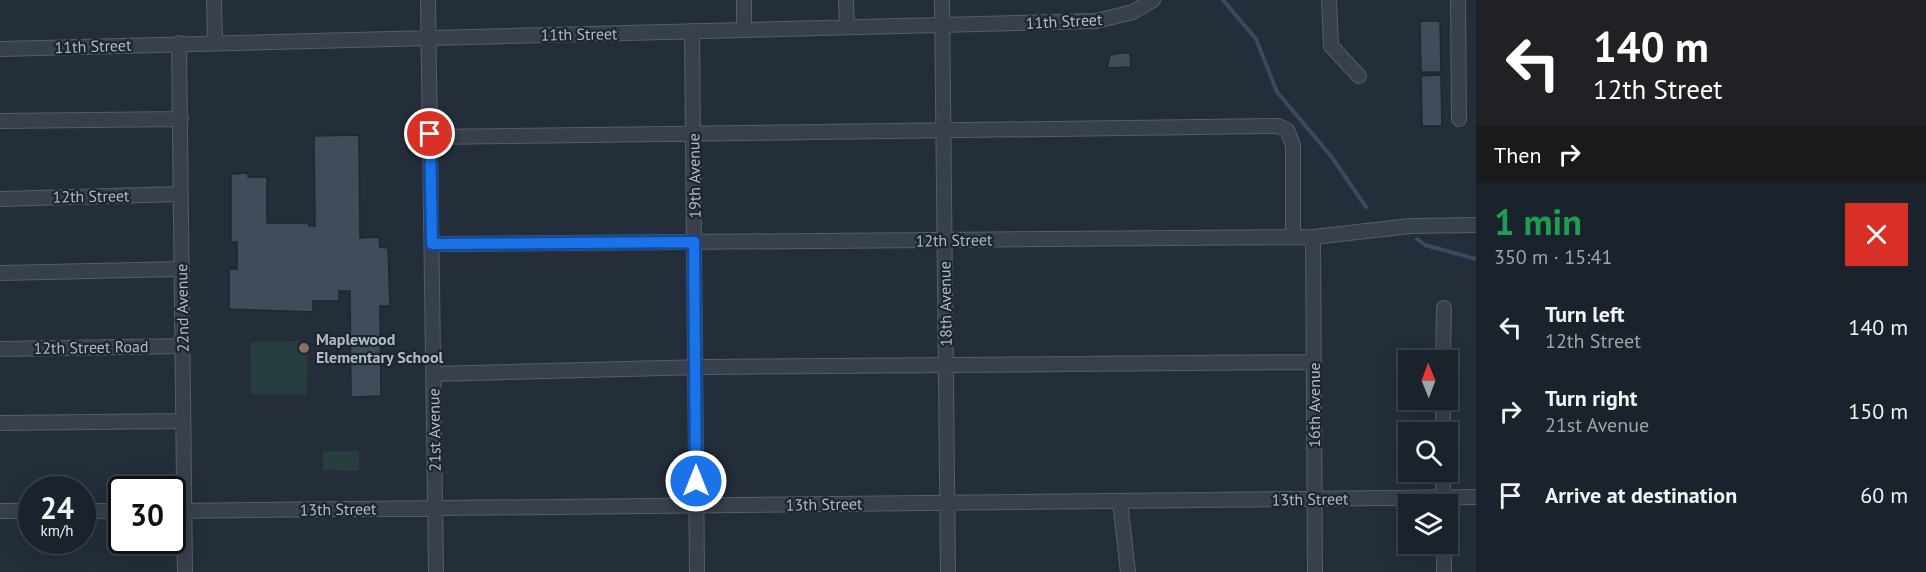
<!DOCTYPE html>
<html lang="en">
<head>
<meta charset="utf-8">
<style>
  :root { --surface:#1a222c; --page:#272f38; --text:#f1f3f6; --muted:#9fa4a9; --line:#383f48 }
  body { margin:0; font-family:"PT Sans",sans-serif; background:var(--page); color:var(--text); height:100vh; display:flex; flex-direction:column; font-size:22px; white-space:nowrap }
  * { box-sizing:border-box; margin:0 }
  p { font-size:20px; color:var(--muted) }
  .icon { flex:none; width:33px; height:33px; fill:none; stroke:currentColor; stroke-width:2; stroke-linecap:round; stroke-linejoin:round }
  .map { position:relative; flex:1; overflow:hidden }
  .side { display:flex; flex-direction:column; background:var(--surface); width:450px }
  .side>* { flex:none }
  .banner { background:#202124; color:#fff; overflow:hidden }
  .needle { width:39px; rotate:359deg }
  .buttons { position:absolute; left:1398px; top:350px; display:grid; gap:12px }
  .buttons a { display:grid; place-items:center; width:60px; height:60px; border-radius:0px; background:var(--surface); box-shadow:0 6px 24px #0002,0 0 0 2px var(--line); font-size:30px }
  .speed { position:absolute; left:18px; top:476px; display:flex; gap:12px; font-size:30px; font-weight:700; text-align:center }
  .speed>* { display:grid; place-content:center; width:78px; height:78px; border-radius:50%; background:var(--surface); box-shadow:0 6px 24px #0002,0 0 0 2px var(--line); line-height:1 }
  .speed small { font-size:15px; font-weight:400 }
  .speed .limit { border:3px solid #111; border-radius:9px; background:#fff; color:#111 }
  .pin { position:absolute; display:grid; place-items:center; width:51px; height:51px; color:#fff; margin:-26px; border:3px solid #fff; border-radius:50%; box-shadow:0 2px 6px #0007 }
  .me { position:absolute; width:66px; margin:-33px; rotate:0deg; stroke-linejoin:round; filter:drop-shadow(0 0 4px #0008) }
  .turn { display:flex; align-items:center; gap:21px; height:126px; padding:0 18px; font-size:27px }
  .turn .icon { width:78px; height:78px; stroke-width:2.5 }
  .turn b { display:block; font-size:42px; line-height:51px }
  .then { display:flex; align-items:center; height:57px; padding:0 18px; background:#0003; gap:12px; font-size:22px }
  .round { display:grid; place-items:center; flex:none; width:63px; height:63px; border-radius:0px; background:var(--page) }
  .summary { display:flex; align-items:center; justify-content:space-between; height:102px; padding:0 18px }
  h1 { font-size:36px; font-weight:700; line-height:45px; color:#1e9e55 }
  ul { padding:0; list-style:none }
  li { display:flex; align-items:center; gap:18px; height:84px; padding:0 18px }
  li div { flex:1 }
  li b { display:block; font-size:22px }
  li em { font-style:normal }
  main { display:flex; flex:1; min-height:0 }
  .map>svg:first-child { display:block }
</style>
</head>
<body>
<main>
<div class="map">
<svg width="1476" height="572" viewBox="0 0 1476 572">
  <rect width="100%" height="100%" fill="#232e3a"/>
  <path fill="#283d3e" d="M 308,341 L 307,394 L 251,394 L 250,342 Z
    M 323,451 L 359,451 L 359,471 L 323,470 Z"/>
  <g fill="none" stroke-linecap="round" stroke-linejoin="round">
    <path stroke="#384961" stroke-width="4" d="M 1223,0 L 1256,39 L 1277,92 L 1331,156 L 1366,207
      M 1417,239 L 1425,245 L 1476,259"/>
  </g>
  <path fill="#404c59" stroke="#1e2732" stroke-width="1.5" d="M 1420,21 L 1440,21 L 1441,72 L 1421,72 Z
    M 1119,53 L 1130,53 L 1131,67 L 1107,68 L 1110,55 Z
    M 1441,75 L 1442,126 L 1422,126 L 1421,76 Z
    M 359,135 L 360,238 L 379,237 L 380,247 L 388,248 L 390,306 L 380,306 L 381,396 L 351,397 L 350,291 L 339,291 L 339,301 L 313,301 L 313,312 L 229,309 L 229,269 L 237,269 L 237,242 L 231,242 L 231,174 L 248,173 L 248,177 L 267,177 L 267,223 L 308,223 L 309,226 L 315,226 L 314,136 Z"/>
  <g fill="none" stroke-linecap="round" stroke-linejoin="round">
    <defs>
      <path id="minor" d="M 214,0 L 215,42
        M 428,0 L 436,572
        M 744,0 L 744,30
        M 846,0 L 847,27
        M 942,0 L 948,572
        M 1329,0 L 1331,46 L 1359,76
        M 1458,0 L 1459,119
        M 692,31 L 697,572
        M 179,43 L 185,572
        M 0,49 L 1096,21 L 1133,12 L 1153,0
        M 0,121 L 181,119
        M 430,137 L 1278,126 L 1287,130 L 1293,145 L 1293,237
        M 0,199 L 181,194
        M 1313,237 L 1315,572
        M 432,244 L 1313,237 L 1411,226 L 1476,225
        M 0,273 L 182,269
        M 0,349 L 183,346
        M 1443,360 L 1444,308
        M 434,374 L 704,367 L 1314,362
        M 0,423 L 183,421
        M 1443,432 L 1443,399
        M 1120,501 L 1128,572
        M 1443,504 L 1443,471
        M 0,511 L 32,511
        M 82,511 L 122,511
        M 172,511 L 1476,497
        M 1444,543 L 1444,572"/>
    </defs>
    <use href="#minor" stroke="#555d69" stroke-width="16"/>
    <use href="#minor" stroke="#37404b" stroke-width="14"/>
  </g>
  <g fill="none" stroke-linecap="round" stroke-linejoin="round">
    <defs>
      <path id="route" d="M 430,134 L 432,244 L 694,242 L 696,481"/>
    </defs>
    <use href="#route" stroke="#114b97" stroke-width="15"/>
    <use href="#route" stroke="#1a73e8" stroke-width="10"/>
  </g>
  <circle fill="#8d6e63" stroke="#1c2530" stroke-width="2" cx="304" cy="348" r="6"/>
  <g text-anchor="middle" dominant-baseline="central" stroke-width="4.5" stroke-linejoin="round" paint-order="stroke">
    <g font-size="16" fill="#b2bac6" stroke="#1c2530">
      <text transform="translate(1064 21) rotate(-3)">11th Street</text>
      <text transform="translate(579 34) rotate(-1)">11th Street</text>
      <text transform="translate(93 46) rotate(-2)">11th Street</text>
      <text transform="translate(694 176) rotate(-91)">19th Avenue</text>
      <text transform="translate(91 196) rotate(-1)">12th Street</text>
      <text transform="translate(954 240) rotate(-1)">12th Street</text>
      <text transform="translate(945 304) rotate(-91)">18th Avenue</text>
      <text transform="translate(182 308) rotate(-91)">22nd Avenue</text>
      <text transform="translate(91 347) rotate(-1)">12th Street Road</text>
      <text transform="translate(1314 405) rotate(-90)">16th Avenue</text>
      <text transform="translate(434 430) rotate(-91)">21st Avenue</text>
      <text transform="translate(1310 499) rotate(-1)">13th Street</text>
      <text transform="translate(824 504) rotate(-1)">13th Street</text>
      <text transform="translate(338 509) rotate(-1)">13th Street</text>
    </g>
    <g font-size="16" font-weight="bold" fill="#b2bac6" stroke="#1c2530" text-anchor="start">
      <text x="316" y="339">Maplewood<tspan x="316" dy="18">Elementary School</tspan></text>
    </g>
  </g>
</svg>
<div class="buttons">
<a><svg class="needle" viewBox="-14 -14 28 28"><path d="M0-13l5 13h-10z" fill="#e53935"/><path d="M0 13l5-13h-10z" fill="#9fa4a9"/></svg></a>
<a><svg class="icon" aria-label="search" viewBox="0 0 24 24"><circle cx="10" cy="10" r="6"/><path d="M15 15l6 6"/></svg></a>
<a><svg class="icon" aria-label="layers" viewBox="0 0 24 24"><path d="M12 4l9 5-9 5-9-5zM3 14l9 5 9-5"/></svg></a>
</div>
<div class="speed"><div>24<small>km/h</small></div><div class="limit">30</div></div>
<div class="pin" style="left:430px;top:134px;background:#d93025"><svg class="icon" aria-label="arrive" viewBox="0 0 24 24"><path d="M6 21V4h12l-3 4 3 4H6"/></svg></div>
<svg class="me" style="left:696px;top:481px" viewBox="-20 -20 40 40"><circle r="17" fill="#1a73e8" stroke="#fff" stroke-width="3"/><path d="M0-11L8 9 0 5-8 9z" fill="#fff"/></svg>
</div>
<section class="side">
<div class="banner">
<div class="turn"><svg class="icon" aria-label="left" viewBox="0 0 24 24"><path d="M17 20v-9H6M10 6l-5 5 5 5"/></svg><div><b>140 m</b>12th Street</div></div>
<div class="then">Then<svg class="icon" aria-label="right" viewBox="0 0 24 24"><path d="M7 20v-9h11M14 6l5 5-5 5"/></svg></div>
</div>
<div class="summary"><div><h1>1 min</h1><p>350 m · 15:41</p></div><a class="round" style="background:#d93025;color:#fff"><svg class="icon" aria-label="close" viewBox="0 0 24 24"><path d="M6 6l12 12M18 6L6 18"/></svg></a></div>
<ul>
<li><svg class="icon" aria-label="left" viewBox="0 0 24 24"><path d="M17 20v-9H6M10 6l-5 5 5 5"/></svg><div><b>Turn left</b><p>12th Street</p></div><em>140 m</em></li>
<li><svg class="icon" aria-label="right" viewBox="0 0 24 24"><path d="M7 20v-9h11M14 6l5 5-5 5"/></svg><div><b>Turn right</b><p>21st Avenue</p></div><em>150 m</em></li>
<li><svg class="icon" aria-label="arrive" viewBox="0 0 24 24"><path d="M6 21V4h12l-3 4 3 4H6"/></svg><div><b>Arrive at destination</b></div><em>60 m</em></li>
</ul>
</section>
</main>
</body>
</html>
